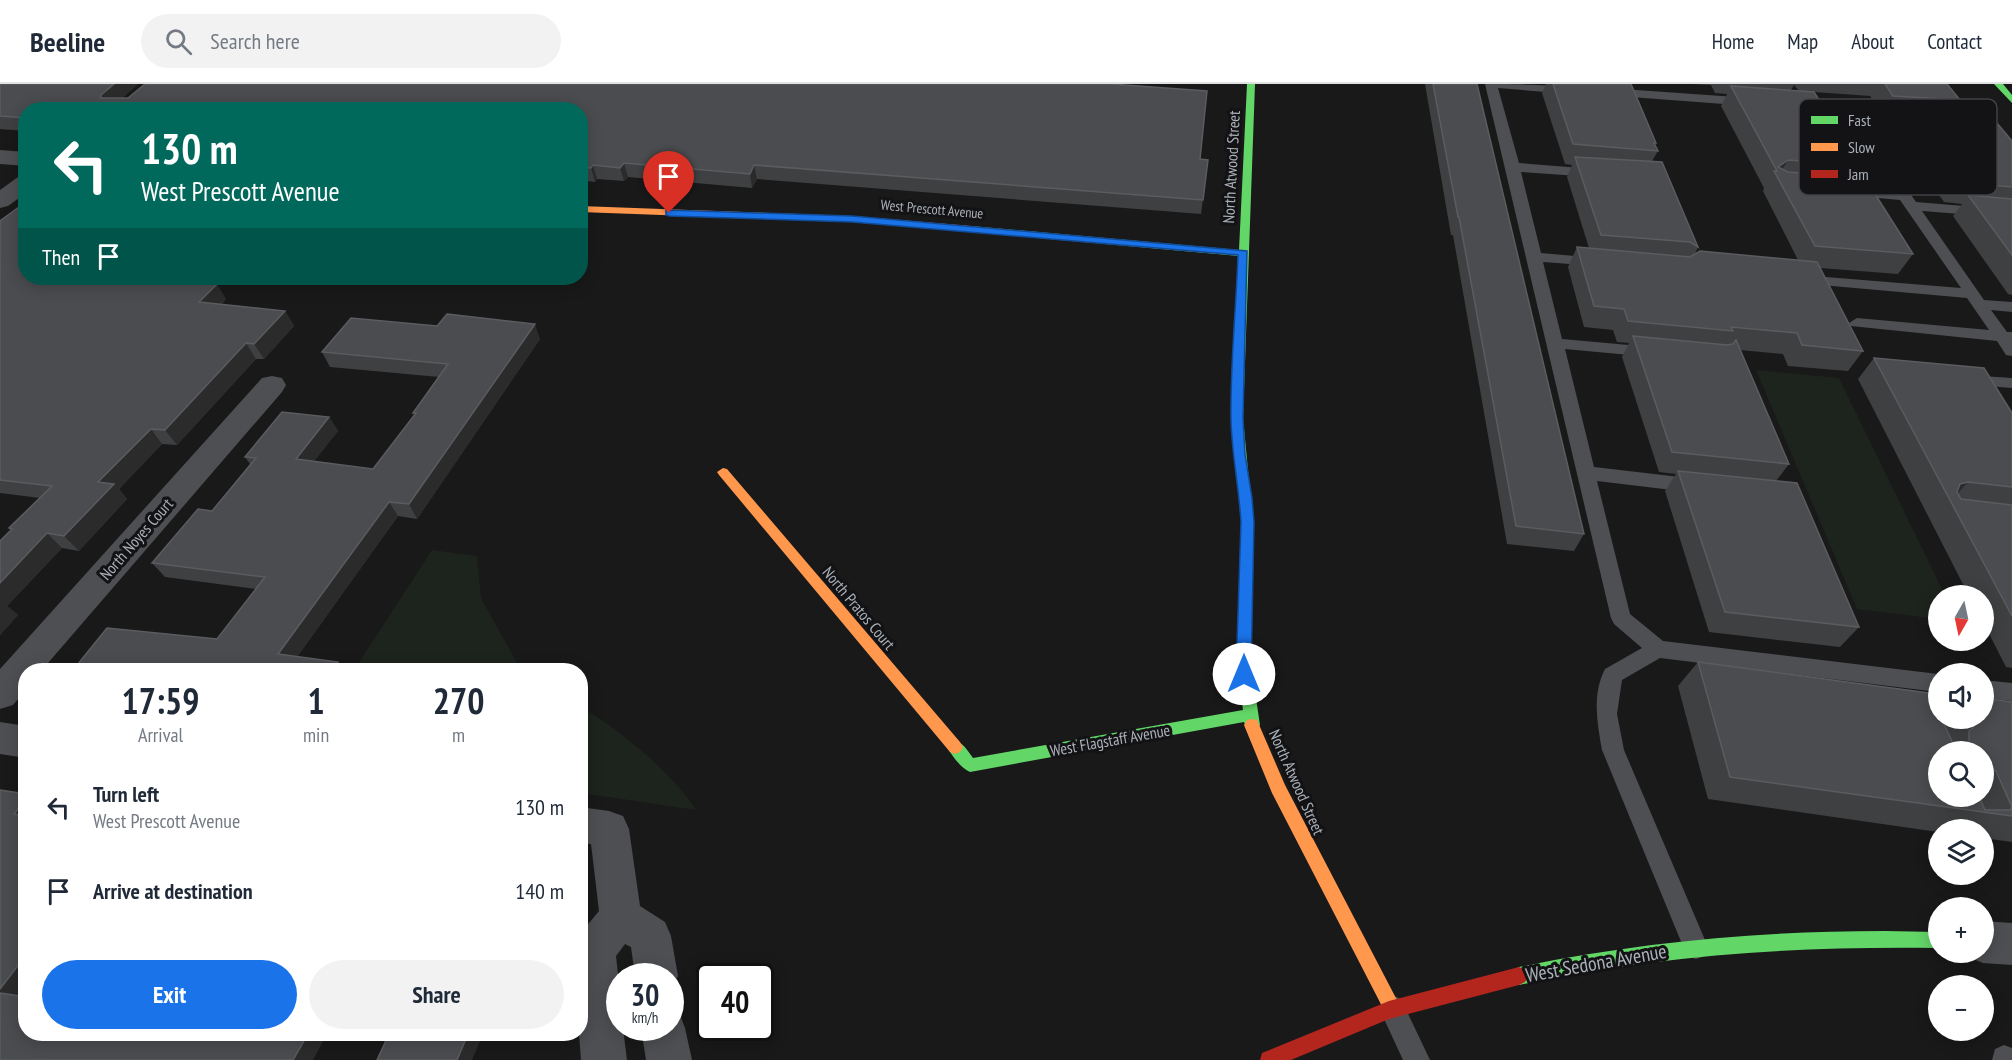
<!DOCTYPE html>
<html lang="en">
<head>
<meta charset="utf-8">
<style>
  :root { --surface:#fff; --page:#f2f2f3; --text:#1f2937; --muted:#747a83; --line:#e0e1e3; --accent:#1a73e8 }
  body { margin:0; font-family:"PT Sans Narrow",sans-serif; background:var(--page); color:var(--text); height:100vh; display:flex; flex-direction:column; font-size:22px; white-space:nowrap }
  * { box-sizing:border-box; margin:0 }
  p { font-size:20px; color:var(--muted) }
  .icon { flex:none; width:33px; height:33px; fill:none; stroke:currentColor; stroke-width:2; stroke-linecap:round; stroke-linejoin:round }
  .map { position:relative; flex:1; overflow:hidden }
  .panel { position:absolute; left:18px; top:579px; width:570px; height:378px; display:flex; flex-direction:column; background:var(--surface); border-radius:24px; box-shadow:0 3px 15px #0003 }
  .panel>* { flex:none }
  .banner { position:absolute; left:18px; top:18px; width:570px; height:183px; border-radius:24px; box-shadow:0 3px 15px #0003; background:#00695c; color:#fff; overflow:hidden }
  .needle { width:39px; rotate:189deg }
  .tools { position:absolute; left:1928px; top:501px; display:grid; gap:12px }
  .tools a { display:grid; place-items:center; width:66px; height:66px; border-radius:50%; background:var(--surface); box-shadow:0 3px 15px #0003; font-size:30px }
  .speed { position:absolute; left:606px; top:879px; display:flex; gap:12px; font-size:30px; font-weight:700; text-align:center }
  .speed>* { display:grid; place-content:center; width:78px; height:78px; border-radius:50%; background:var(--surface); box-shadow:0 3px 15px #0003; line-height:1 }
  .speed small { font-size:15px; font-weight:400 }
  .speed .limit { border:3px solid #111; border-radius:9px; background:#fff; color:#111 }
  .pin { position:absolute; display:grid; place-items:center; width:51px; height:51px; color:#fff; margin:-62px -26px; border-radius:50% 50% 50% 0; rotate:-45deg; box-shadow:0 0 6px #0007 }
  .pin .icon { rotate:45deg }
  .me { position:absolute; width:66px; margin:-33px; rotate:0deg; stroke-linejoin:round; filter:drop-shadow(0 0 4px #0008) }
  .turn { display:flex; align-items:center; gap:21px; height:126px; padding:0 24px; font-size:27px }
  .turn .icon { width:78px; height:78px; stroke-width:2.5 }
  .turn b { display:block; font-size:42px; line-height:51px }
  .then { display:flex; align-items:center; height:57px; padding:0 24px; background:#0003; gap:12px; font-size:22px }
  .eta { display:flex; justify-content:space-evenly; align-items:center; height:102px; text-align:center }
  .eta b { font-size:36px; font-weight:800; line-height:42px }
  .action { display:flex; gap:12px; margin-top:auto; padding:12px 24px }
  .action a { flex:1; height:69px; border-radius:36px; background:var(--accent); color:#fff; font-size:24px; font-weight:800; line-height:69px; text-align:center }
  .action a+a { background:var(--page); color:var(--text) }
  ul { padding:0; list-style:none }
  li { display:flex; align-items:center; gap:18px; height:84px; padding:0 24px }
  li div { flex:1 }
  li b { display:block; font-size:22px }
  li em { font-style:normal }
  header { display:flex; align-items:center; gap:36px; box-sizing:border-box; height:84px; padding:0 30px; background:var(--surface); border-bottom:2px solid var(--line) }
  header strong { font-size:28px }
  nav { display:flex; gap:33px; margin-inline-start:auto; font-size:21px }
  .search { width:420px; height:54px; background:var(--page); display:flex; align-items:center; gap:15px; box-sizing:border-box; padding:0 21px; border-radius:33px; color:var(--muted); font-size:22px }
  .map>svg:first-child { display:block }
</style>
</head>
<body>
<header>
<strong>Beeline</strong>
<div class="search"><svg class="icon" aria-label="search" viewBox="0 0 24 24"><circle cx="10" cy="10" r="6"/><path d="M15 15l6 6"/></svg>Search here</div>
<nav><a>Home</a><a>Map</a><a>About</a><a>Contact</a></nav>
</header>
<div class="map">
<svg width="2012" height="976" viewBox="0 0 2012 976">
  <rect width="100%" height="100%" fill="#191919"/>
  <path fill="#1d231d" d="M 1756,286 L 1839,294 L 1945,511 L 1938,512 L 1938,535 L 1857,525 Z
    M 432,466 L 477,472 L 481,514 L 521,586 L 354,586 Z
    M 581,623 C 621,647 671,687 696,726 L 581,709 Z"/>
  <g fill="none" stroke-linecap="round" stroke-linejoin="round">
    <path fill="#4d4f52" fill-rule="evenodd" d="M 1485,0 C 1502,0 1566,0 1576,6 L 1570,10 L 1498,4 L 1519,79 L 1594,85 L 1601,89 L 1594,93 L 1521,88 L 1541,169 L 1597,174 L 1604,178 L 1597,182 L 1543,178 L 1562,255 L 1651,263 L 1657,264 L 1659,268 L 1657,272 L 1651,273 L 1565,265 L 1594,383 L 1697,395 L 1703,397 L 1706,402 L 1703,407 L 1697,409 L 1597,397 L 1630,530 L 1663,557 L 1938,590 L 1938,608 L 1660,574 L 1622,596 L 1617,630 L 1624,666 L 1708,863 L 1705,872 L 1696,875 L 1687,872 L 1602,666 C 1597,639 1592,610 1605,585 L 1642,564 L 1614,540 L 1611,534 Z
      M 1608,4 L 1750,14 L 1756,18 L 1750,22 L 1604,11 L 1602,8 Z
      M 1797,17 L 1827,20 L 1852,30 L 1924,35 L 1925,38 L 1924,41 L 1919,42 L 1860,38 L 1916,118 L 2012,126 L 2012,134 L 1922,127 L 1984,216 L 2012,218 L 2012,228 L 1991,226 L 2007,248 L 2012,248 L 2012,272 L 2006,271 L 1997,257 L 1851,242 L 1849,239 L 1857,234 L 1989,246 L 1967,214 L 1821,201 L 1818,198 L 1826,193 L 1961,204 L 1900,116 L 1845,111 L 1843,108 L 1845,105 L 1850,104 L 1894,107 L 1845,37 L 1824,28 L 1793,24 L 1791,21 Z
      M 1967,291 L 2012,294 L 2012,304 L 1961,300 L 1959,296 L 1961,292 Z
      M 1983,596 L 2012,599 L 2012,617 L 1983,614 Z
      M 1392,911 L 1401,915 L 1430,976 L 1403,976 L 1379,924 L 1383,915 Z
      M 2004,961 L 2012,964 L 2012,976 L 1992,976 L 1995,965 Z"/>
    <path fill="#4d4f52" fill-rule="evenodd" d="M 0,66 L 26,68 L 26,82 L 0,80 Z
      M 26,91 L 26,109 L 8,122 L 0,124 L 0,106 L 18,93 Z
      M 272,292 L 282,294 L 286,301 L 282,308 L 42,586 L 26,586 L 26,606 L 13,621 L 0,625 L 0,585 L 262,294 Z
      M 0,638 L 26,642 L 26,674 L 0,670 Z
      M 580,723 L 609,727 L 623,732 L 629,745 L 640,822 L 665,838 L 671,852 L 678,892 L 670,907 L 670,892 L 635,892 L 631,863 L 625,860 L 616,872 L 620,908 L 620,944 L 623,944 L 627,976 L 581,976 L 579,950 L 580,850 L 599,827 L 591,760 L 580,759 Z
      M 1983,837 L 2012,839 L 2012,881 L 1983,879 L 1968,873 L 1966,868 L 1983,868 Z
      M 670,925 L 679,928 L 685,944 L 692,976 L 646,976 L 641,944 L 670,944 Z"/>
    <path fill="#63d668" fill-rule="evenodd" d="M 1247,0 L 1255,0 L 1243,334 L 1253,438 L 1251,581 L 1260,641 L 1257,646 L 1252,647 L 1247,646 L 1244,638 L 970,688 C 961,684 952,672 947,663 L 950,658 C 961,654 967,666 973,674 L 1243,626 L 1237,581 L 1241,438 L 1231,334 L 1239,172 L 971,148 L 966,145 L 971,142 L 1239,166 Z
      M 1994,0 L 2003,0 L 2012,11 L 2012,19 Z
      M 1885,847 L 1938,848 L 1938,864 C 1796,862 1658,871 1519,901 L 1513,898 L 1510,892 L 1513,886 L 1519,883 C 1640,858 1761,847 1885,847 Z"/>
    <path fill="#ff974d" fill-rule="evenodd" d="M 580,122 L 852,132 L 971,142 L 976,145 L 971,148 L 852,138 L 580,128 Z
      M 723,384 L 727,385 L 960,658 L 963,663 L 960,668 L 955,670 L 950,668 L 719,391 L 717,388 Z
      M 1252,635 L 1257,636 L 1285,701 L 1398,918 L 1401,924 L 1398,930 L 1392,933 L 1386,930 L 1272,709 L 1244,641 L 1247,636 Z"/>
    <path fill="#b3261e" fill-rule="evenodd" d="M 1519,883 L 1525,886 L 1528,892 L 1525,898 L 1519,901 L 1389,935 L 1291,976 L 1260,976 L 1262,969 L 1389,917 Z"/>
  </g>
  <path fill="#3f4042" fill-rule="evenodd" d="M 0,0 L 138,0 L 122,14 L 128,14 L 145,0 L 1111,0 L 1207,7 L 1200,75 L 1208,76 L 1201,130 L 757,95 L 752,104 L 628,93 L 624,97 L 597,95 L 595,98 L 580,96 L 580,26 L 26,26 L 26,47 L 0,45 Z
    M 1425,0 L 1477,0 L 1584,450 L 1574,467 L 1507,460 L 1453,151 L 1451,151 Z
    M 1546,0 L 1631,0 L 1656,59 L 1655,61 L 1658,67 L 1652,77 L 1698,163 L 1695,170 L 1798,176 L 1763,107 L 1764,104 L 1721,22 L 1727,10 L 1715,9 L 1711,1 L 1692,0 L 1947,0 L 1960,16 L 1954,25 L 1974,30 L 2012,57 L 2012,211 L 2008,210 L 1953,132 L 1962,120 L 1944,118 L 1890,42 L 1898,31 L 1882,30 L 1870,12 L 1814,8 L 1856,74 L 1854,77 L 1857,81 L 1849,93 L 1913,170 L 1898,190 L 1820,184 L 1863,267 L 1848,287 L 1788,282 L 1783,270 L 1740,266 L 1789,380 L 1776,397 L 1859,543 L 1840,563 L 1709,548 L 1665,407 L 1676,390 L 1659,388 L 1622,273 L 1629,259 L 1617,258 L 1613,246 L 1584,243 L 1568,183 L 1577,163 L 1589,164 L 1567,93 L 1572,81 L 1565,80 L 1542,9 ZM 1794,1 L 1799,7 L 1791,6 Z
    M 0,137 L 26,194 L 226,215 L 222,220 L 285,227 L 294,242 L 264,275 L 256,275 L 177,361 L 162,360 L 119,405 L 127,415 L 79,467 L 62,464 L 7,522 L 18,531 L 0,551 L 0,457 L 11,446 L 9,444 L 40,414 L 0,409 Z
    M 540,255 L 417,435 L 398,432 L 297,573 L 338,578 L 344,586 L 73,586 L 217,555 L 256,505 L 165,493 L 152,479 L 212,427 L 250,380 L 245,373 L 329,333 L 338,347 L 314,377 L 373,385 L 414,331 L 413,329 L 439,293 L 330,283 L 322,268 Z
    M 1874,274 L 2012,329 L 2012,584 L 2006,583 L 1983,538 L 1983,512 L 1969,512 L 1858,295 Z
    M 1698,578 L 1938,634 L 1983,634 L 2012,618 L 2012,758 L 1983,754 L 1983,746 L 1938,746 L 1938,748 L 1708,715 L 1678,602 ZM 1938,668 L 1983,668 L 1983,712 L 1938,712 Z"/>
  <path fill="#2b2b2c" d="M 114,0 L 138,0 L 110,24 L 101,14 L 101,11 Z
    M 1788,76 L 1778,93 L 1778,83 Z
    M 624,79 L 628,93 L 624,97 L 620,84 Z
    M 593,81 L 597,95 L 595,98 L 591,84 Z
    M 754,81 L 757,95 L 752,104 L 750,90 Z
    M 217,200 L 226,215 L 209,233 L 199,218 Z
    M 285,227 L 294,242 L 264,275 L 254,260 Z
    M 535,240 L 540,255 L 417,435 L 409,420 Z
    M 246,259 L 256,275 L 177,361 L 165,346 Z
    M 329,333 L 338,347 L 305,389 L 296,375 Z
    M 151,345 L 162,360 L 119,405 L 127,415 L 79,467 L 64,452 L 98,398 Z
    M 1968,398 L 1951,417 L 1960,400 Z
    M 389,418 L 398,432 L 289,584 L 278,570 Z
    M 47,449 L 62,464 L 7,522 L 18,531 L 0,551 L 0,499 Z
    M 338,578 L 344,586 L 333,586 Z
    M 26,716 L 26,738 L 14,730 Z
    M 26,871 L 26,907 L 17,919 L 0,910 L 0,905 Z
    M 308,950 L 327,950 L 313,976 L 293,976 Z
    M 468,950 L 483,950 L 472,976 L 457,976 Z"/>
  <path fill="#4b4c4f" stroke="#5a5c5f" stroke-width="1.5" d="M 0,0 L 114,0 L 101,11 L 101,14 L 128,14 L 145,0 L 1111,0 L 1207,7 L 1200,75 L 1208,76 L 1203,116 L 754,81 L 750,90 L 624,79 L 620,84 L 593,81 L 591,84 L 580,83 L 580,26 L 26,26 L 26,34 L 0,32 Z
    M 1433,0 L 1477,0 L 1584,450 L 1516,442 L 1459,133 L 1458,133 Z
    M 1553,0 L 1631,0 L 1656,59 L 1654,59 L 1658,67 L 1573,60 Z
    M 1885,0 L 1947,0 L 1960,16 L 1893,12 Z
    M 1731,2 L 1814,8 L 1856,74 L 1853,74 L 1857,81 L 1788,76 L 1778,83 L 1788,88 L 1865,94 L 1913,170 L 1815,162 L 1774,87 L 1777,87 Z
    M 1903,22 L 1970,26 L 1974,30 L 1991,32 L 2012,57 L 2012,103 L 1958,98 Z
    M 1575,73 L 1662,78 L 1698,163 L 1690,158 L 1601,151 Z
    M 1968,111 L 2012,115 L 2012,171 Z
    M 26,118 L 26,194 L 152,194 L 217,200 L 199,218 L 285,227 L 254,260 L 246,259 L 165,346 L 151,345 L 98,398 L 114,400 L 64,452 L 47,449 L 0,499 L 0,457 L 12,445 L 9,444 L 52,402 L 0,396 L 0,137 Z
    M 1577,163 L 1690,173 L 1700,167 L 1817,178 L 1863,267 L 1802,261 L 1797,249 L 1731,243 L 1733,247 L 1628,237 L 1624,225 L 1594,222 Z
    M 447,230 L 535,240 L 409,420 L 389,418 L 278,570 L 338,578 L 333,586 L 73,586 L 107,544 L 217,555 L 265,493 L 152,479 L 198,425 L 212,427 L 256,374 L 245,373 L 282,328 L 329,333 L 296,375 L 373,385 L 416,329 L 413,329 L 448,280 L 322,268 L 351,234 L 437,242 Z
    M 1633,252 L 1727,261 L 1733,260 L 1736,256 L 1789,380 L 1672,368 Z
    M 1874,274 L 1984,284 L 2012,329 L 2012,403 L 1968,398 L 1960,400 L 1957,408 L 1961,415 L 2012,421 L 2012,532 Z
    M 1678,387 L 1797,399 L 1859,543 L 1725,528 Z
    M 1698,578 L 1929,609 L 1938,628 L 1938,634 L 1941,634 L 1957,668 L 1938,668 L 1938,712 L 1979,712 L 1985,726 L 2010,726 L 2012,723 L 1996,687 L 1983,687 L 1983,668 L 1969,668 L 1969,647 L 1973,644 L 1969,634 L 1983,634 L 1983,614 L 2012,618 L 2012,732 L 1730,693 Z
    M 0,706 L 26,710 L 26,716 L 14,730 L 26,732 L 26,871 L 0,905 Z
    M 0,909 L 26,913 L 26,950 L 308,950 L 293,976 L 0,976 Z
    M 389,950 L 468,950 L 457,976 L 377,976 Z"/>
  <path fill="#1a73e8" stroke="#114b97" stroke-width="1.5" d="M 666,126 L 852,132 L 1247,167 L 1243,334 L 1245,370 L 1252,414 L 1254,438 L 1251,590 L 1249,594 L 1239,594 L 1236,590 L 1241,438 C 1239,404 1232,371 1231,337 C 1230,282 1236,226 1238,171 L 852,138 L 669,132 L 666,131 Z"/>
  <g text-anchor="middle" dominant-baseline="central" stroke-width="6" stroke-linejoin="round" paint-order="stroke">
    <g font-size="14" fill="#abb1b9" stroke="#131315">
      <text transform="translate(932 125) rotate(5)">West Prescott Avenue</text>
    </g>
    <g font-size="16" fill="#abb1b9" stroke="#131315">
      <text transform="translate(1231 83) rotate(-87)">North Atwood Street</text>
      <text transform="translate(136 455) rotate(-49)">North Noyes Court</text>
      <text transform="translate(859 524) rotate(50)">North Pratos Court</text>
      <text transform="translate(1110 656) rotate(-10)">West Flagstaff Avenue</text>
      <text transform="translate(1297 698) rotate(66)">North Atwood Street</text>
    </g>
    <g font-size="20" fill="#abb1b9" stroke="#131315">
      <text transform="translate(1596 879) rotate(-10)">West Sedona Avenue</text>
    </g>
  </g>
  <rect x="1799" y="15" width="198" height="96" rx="9" fill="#131315" stroke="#414246" stroke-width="1.5"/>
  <rect x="1811" y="32" width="27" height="8" fill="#63d668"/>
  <rect x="1811" y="59" width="27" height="8" fill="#ff974d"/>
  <rect x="1811" y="86" width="27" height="8" fill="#b3261e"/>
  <g font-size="16" fill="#abb1b9">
    <text x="1848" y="42">Fast</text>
    <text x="1848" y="69">Slow</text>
    <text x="1848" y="96">Jam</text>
  </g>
</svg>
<div class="tools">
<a><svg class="needle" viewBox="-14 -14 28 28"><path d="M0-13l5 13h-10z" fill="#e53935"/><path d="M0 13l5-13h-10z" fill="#747a83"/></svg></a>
<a><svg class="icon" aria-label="sound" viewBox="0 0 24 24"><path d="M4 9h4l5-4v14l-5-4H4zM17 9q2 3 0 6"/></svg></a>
<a><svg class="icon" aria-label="search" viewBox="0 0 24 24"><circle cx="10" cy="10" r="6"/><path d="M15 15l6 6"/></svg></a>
<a><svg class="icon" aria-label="layers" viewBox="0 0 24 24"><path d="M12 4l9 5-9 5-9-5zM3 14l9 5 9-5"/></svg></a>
<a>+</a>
<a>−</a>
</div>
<div class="speed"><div>30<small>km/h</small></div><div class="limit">40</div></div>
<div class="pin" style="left:669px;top:129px;background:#d93025"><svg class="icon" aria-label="arrive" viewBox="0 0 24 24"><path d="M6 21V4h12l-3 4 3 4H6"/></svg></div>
<svg class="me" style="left:1244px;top:590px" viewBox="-20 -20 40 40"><circle r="19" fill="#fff"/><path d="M0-13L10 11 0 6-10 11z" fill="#1a73e8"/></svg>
<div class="banner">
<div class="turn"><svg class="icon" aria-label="left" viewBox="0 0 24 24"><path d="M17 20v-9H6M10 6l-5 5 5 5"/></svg><div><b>130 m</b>West Prescott Avenue</div></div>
<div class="then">Then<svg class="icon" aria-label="arrive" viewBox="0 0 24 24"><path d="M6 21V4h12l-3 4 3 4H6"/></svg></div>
</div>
<section class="panel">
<div class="eta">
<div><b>17:59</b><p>Arrival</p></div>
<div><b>1</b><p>min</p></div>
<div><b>270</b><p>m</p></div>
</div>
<ul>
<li><svg class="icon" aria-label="left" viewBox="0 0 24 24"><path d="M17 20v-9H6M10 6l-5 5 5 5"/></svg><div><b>Turn left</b><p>West Prescott Avenue</p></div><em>130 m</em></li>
<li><svg class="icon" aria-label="arrive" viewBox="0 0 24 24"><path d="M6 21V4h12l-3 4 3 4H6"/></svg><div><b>Arrive at destination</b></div><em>140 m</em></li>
</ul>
<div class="action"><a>Exit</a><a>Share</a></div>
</section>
</div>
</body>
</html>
